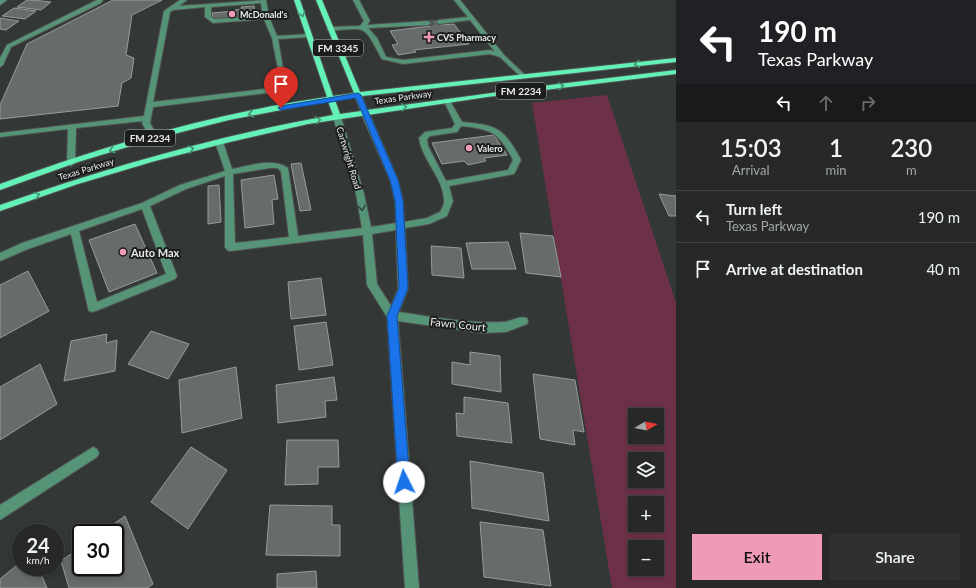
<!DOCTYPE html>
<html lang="en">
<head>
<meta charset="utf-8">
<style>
  :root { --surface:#262928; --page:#2e3130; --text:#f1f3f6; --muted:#a4a6a8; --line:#424545; --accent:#ef9ab8 }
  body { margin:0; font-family:Lato,sans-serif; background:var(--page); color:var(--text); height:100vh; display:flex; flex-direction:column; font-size:15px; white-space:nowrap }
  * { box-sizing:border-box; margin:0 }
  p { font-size:13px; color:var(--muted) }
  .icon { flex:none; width:22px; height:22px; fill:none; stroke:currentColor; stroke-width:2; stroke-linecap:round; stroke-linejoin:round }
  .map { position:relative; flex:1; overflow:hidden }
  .sheet { display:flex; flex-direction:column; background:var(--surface); width:300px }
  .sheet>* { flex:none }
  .top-card { background:#202124; color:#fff; overflow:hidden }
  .needle { width:26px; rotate:80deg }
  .fabs { position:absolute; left:628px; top:408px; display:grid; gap:8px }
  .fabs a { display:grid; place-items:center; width:36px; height:36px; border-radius:0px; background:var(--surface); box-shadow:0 2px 6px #0003,0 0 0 1px var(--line); font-size:20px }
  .speed { position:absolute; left:12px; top:524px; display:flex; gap:8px; font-size:20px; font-weight:700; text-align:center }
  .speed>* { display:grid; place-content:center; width:52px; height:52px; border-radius:50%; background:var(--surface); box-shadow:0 2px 6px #0003,0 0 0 1px var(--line); line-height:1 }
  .speed small { font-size:10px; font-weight:400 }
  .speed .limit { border:2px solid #111; border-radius:6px; background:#fff; color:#111 }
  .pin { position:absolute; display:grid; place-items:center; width:34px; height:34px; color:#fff; margin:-41px -17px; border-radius:50% 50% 50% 0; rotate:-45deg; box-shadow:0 0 4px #0007 }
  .pin .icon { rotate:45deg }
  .me { position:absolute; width:44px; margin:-22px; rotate:356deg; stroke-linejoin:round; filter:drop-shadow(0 0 3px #0008) }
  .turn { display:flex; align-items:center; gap:14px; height:84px; padding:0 16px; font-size:18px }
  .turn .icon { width:52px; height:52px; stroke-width:2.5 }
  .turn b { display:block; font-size:28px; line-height:34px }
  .lanes { display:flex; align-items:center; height:38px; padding:0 16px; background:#0003; justify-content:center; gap:20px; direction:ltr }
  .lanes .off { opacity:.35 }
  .eta { display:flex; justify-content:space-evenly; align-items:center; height:68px; text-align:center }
  .eta b { font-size:24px; font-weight:600; line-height:28px }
  .primary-button { display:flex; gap:8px; margin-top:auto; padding:8px 16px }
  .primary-button a { flex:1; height:46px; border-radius:0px; background:var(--accent); color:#111; font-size:16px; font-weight:600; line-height:46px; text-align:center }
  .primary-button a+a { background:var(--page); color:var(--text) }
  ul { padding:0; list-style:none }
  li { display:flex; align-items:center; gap:12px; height:52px; padding:0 16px; border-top:1px solid var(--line) }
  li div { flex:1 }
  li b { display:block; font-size:15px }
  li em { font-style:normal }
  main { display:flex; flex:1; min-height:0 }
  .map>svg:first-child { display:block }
</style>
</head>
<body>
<main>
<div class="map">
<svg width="676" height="588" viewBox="0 0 676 588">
  <rect width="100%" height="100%" fill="#333735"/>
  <path fill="#6c3148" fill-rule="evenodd" d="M 607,95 L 676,303 L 676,588 L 612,588 L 532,103 ZM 635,415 L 657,415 L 657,437 L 635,437 ZM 635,459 L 657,459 L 657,481 L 635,481 ZM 635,503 L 657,503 L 657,525 L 635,525 ZM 635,547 L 657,547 L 657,569 L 635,569 Z"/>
  <path fill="#676b69" stroke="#979c9a" d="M 27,0 L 32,0 L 51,2 L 41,10 L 17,7 Z
    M 113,0 L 162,0 L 132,15 L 126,55 L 134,58 L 131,78 L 122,83 L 118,106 L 0,119 L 0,105 L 27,44 Z
    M 254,6 L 256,15 L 213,21 L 212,13 L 235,11 L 235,10 L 242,9 L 241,7 Z
    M 14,8 L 36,11 L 25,19 L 2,16 Z
    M 0,18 L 19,21 L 6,30 L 0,29 Z
    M 438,21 L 441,25 L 454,24 L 469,44 L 414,50 L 416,52 L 398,55 L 392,45 L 398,44 L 390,31 L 430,26 L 427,22 Z
    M 494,135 L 507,155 L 484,158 L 486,161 L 468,165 L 464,161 L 442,164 L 432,143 Z
    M 301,163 L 311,210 L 300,211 L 291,164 Z
    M 274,175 L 278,199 L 272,200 L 274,224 L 245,228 L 241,180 Z
    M 219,185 L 221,222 L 208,224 L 208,186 Z
    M 659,194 L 676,196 L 676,216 L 669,216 Z
    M 135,224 L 157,273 L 109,292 L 89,240 Z
    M 520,233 L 553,236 L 561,277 L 526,273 Z
    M 508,242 L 516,269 L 472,269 L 466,243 Z
    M 431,246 L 461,248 L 464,278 L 432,275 Z
    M 28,271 L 49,311 L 0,338 L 0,285 Z
    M 321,278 L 326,315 L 291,319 L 288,282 Z
    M 326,322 L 333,365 L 299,370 L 294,326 Z
    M 151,331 L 189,344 L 168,379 L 128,364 Z
    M 107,334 L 106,343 L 117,340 L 115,371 L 64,381 L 71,341 Z
    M 470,352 L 500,356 L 501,392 L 452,384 L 452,362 L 470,365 Z
    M 40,364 L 57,404 L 0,440 L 0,387 Z
    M 236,367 L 242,418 L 182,433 L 179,380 Z
    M 533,374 L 575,380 L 584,432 L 573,430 L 575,445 L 540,439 Z
    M 334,377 L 337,400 L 325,401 L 326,417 L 278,423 L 276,385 Z
    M 464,397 L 508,403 L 512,443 L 457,436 L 456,413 L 464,414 Z
    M 287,440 L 338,440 L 339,467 L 318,467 L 318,484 L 285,485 Z
    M 191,447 L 227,470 L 188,529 L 151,502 Z
    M 470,461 L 543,473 L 549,521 L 472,508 Z
    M 270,505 L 332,506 L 332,525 L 340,525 L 340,556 L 266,555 Z
    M 125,516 L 153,584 L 147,588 L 69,588 L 61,561 L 81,547 L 81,567 L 115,567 L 115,533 L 101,533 Z
    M 480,522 L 543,530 L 551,586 L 484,577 Z
    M 21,562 L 21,567 L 38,567 L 47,588 L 0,588 L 0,579 Z
    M 316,571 L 317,588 L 277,588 L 277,574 Z"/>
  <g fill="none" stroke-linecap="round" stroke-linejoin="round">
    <path stroke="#4e5250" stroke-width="6" stroke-dasharray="6 3" stroke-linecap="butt" d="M 428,23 L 439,22"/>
    <defs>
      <path id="minor" d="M 0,0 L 7,0 L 0,5 Z
        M 97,0 L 103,0 L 101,3 L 11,47 L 3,65 L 0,67 L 0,58 L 7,45 Z
        M 180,0 L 187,0 L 179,6 L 266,0 L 269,17 L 277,36 L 311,34 L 311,36 L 309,37 L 278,39 L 286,86 L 275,92 L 153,107 L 150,123 L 158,137 L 154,139 L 151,139 L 142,123 L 143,121 L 76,128 L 75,163 L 71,166 L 67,163 L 68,129 L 0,137 L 0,133 L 144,116 L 164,11 ZM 261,3 L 263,16 L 214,19 L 211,16 L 211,7 ZM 205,7 L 205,17 L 213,23 L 264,19 L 272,38 L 281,84 L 273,88 L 153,102 L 170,12 L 173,10 Z
        M 353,0 L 359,0 L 370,21 L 367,25 L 428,21 L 431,23 L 428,25 L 368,28 L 377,38 L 386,57 L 403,60 L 490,50 L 495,52 L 470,20 L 439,24 L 436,22 L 439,20 L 468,17 L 454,0 L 460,0 L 504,55 L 525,75 L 520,76 L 500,57 L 490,54 L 403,64 L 382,59 C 363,26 370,27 330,31 L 327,29 L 330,27 L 360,26 L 364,21 Z
        M 447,99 L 450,101 L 462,122 C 497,125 504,128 521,160 L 514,174 L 449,186 L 453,201 L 447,216 L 429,224 L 405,228 L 408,289 L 399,312 C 433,317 468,324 503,322 C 511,322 519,315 527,318 L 528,321 L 527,324 L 506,332 L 482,333 L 398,321 L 419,588 L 405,588 L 387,317 L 367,285 L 363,235 L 230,251 L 227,250 L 225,247 L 225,176 L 186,189 L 150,206 L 177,276 L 175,279 L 93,312 L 89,311 L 88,308 L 71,234 L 28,249 L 0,261 L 0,253 L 22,243 L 142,203 L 180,185 L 225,171 L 215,142 L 219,140 L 223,142 L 232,169 C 250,166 272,157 288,168 L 298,236 L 362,228 L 356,194 L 333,117 L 337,115 L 341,117 L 364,194 L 371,227 L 396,223 L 395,201 L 390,180 L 361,113 L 365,111 L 369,113 L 398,180 L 403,201 L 404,222 L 427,218 L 440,212 C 442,208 445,204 444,200 C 443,177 422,160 419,138 L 425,132 L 452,128 L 455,124 L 444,101 ZM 461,126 C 491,129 499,132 513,160 L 508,170 L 446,181 L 428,146 L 427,139 L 430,136 L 457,132 ZM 270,168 L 277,168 L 281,171 L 289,237 L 235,243 L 233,174 ZM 142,209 L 166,274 L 97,302 L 79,231 ZM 396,230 L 398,289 L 391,306 L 377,284 L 372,234 Z
        M 93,447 L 97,449 L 99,453 L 97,457 L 0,520 L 0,505 Z"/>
      <path id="major" d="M 294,0 L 300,0 L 333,96 L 354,93 L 316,0 L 322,0 L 360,92 L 676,58 L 676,62 L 362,96 L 367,110 L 550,85 L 676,70 L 676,74 L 487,97 L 308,124 L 230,142 L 155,161 L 78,184 L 0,211 L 0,205 C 109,167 220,135 333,115 L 328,101 L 229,120 L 154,139 L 78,162 L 0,190 L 0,184 C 106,145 215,113 327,97 ZM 355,97 L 361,111 L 340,114 L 335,100 Z"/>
    </defs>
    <use href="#minor" stroke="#505452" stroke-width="2"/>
    <use href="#major" stroke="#505452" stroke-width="2"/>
    <use href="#minor" fill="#569478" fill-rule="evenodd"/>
    <use href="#major" fill="#64f1b8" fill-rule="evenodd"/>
  </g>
  <defs><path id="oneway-chevron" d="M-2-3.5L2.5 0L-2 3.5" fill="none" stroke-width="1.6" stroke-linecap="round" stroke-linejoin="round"/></defs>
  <g stroke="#449272">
    <use href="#oneway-chevron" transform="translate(302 14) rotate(72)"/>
    <use href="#oneway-chevron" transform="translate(637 64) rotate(174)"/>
    <use href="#oneway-chevron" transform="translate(561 86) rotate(-7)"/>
    <use href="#oneway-chevron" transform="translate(404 107) rotate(-8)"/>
    <use href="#oneway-chevron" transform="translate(251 114) rotate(168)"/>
    <use href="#oneway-chevron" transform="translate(318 120) rotate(-9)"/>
    <use href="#oneway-chevron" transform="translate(191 149) rotate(-15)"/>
    <use href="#oneway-chevron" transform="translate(112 150) rotate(163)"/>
    <use href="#oneway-chevron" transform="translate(37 195) rotate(-20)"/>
  </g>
  <use stroke="#30473d" href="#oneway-chevron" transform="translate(362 208) rotate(80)"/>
  <path fill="#1a73e8" stroke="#114b97" d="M 358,93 L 361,95 L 398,180 L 403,201 L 408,288 L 397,316 L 410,482 L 409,487 L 404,488 L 400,487 L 398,482 L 387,316 L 399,288 L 395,201 L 390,180 L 356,98 L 281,110 L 278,108 L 281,106 Z"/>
  <g fill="#ef9ab8" stroke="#1c1e1d" stroke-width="1.5">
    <circle cx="232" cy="14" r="4"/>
    <path d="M427 31h4v4h4v4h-4v4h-4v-4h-4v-4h4z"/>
    <circle cx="469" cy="148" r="4"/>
    <circle cx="123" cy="252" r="4"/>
  </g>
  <g text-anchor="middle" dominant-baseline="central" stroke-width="4" stroke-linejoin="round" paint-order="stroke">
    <g font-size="9" font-weight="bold" fill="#e8ebea" stroke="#1c1e1d" text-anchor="start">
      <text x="240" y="14">McDonald's</text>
      <text x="437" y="37">CVS Pharmacy</text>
      <text x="477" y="148">Valero</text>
    </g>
    <g font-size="9" fill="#e8ebea" stroke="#1c1e1d">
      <text transform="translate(403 97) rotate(-8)">Texas Parkway</text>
      <text transform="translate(349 158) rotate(73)">Cartwright Road</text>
      <text transform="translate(86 169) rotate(-17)">Texas Parkway</text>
    </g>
    <g fill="#1c1e1d" stroke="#abaeac" stroke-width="1">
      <rect x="313" y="40" width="50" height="16" rx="3"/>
      <rect x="496" y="83" width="50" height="16" rx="3"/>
      <rect x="125" y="130" width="50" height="16" rx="3"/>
    </g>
    <g font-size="10" font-weight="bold" fill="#e8ebea">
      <text x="338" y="48">FM 3345</text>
      <text x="521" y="91">FM 2234</text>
      <text x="150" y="138">FM 2234</text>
    </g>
    <g font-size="11" font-weight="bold" fill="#e8ebea" stroke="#1c1e1d" text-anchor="start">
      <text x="131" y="252">Auto Max</text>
    </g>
    <g font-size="11" fill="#e8ebea" stroke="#1c1e1d">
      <text transform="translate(458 324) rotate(6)">Fawn Court</text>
    </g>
  </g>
</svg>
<div class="fabs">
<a><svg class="needle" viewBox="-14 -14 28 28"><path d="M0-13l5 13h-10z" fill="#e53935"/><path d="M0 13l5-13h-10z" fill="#a4a6a8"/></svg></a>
<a><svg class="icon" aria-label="layers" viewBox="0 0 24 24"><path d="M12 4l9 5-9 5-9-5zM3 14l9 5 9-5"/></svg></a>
<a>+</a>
<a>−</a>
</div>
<div class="speed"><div>24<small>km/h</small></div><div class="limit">30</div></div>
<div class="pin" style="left:281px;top:108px;background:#d93025"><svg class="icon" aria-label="arrive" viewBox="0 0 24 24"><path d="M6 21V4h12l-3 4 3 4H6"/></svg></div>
<svg class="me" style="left:404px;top:482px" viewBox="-20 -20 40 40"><circle r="19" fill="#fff"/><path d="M0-13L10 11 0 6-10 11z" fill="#1a73e8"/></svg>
</div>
<section class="sheet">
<div class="top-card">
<div class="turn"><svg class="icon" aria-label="left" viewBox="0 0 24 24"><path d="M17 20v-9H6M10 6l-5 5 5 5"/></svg><div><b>190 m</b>Texas Parkway</div></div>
<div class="lanes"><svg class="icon" aria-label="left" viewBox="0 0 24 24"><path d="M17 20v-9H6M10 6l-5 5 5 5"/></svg><svg class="icon off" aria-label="ahead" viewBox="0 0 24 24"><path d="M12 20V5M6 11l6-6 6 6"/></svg><svg class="icon off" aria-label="right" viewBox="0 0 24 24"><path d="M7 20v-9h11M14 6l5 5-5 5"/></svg></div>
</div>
<div class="eta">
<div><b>15:03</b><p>Arrival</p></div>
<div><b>1</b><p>min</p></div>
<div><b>230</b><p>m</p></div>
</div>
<ul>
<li><svg class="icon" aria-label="left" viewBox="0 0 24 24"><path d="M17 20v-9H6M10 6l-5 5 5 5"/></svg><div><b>Turn left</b><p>Texas Parkway</p></div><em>190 m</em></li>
<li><svg class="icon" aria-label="arrive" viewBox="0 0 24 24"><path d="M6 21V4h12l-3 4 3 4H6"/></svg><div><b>Arrive at destination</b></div><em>40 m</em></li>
</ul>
<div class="primary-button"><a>Exit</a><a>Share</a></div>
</section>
</main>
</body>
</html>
